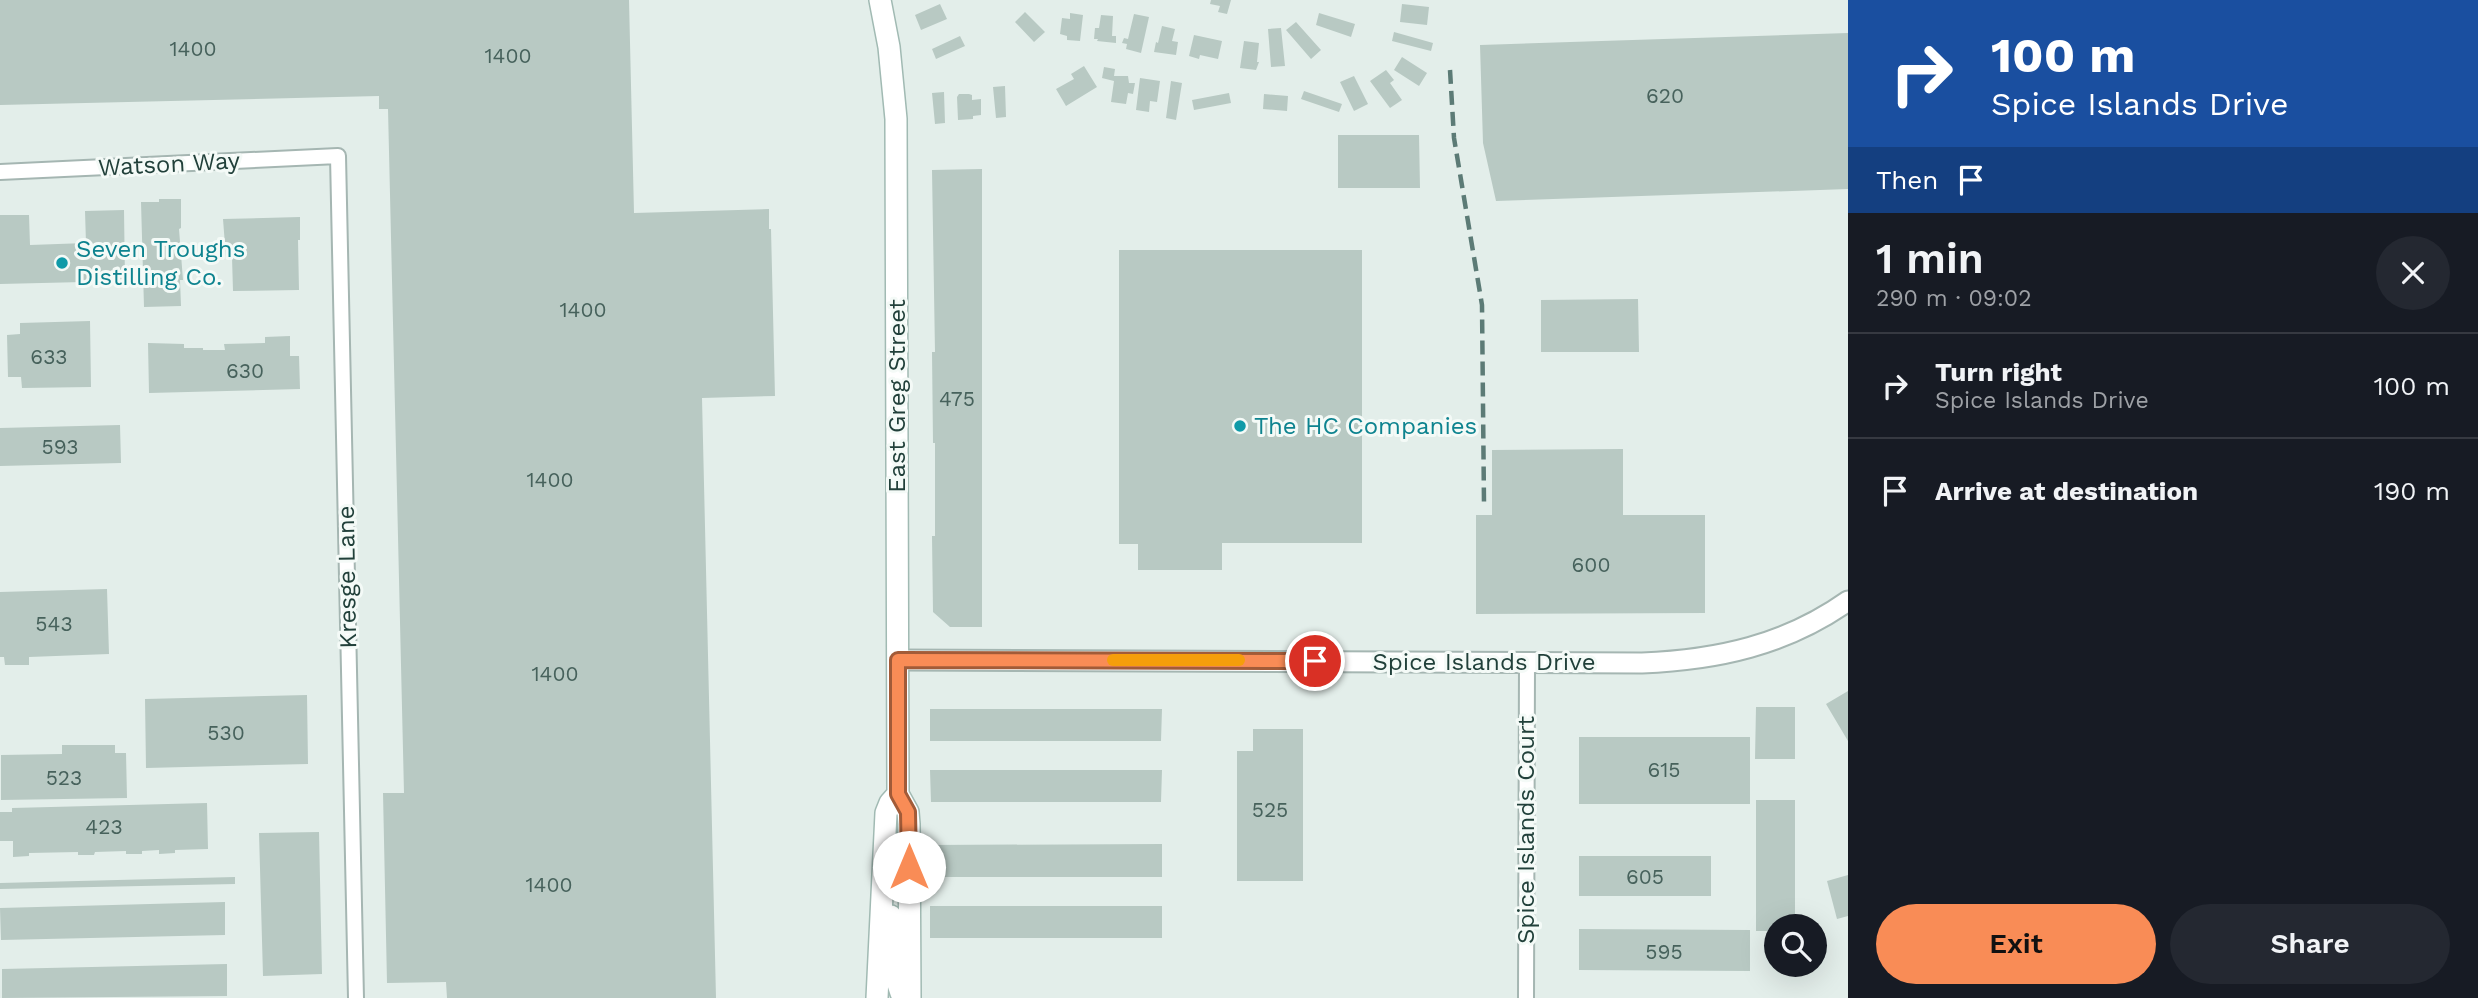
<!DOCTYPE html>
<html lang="en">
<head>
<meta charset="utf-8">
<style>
  :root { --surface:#171b24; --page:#242831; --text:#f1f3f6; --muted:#9ea1a6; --line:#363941; --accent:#f98c56 }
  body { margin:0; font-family:"Work Sans",sans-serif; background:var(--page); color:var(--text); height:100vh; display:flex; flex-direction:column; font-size:26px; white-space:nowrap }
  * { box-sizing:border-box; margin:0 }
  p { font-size:23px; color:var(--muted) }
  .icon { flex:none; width:38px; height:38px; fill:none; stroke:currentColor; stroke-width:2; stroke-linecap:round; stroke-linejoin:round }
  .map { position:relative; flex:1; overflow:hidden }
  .details { display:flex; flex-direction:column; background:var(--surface); width:630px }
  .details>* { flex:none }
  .banner { background:#1a4fa0; color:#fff; overflow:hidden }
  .controls { position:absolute; left:1764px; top:914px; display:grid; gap:14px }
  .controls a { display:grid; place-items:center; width:63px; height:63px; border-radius:50%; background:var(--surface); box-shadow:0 7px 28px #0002; font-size:35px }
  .pin { position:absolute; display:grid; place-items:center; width:60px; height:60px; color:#fff; margin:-30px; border:4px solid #fff; border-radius:50%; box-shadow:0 2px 7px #0007 }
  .me { position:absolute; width:77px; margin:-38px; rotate:0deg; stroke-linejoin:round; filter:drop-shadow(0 0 5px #0008) }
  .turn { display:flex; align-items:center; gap:24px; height:147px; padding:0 28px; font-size:32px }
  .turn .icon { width:91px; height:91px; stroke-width:2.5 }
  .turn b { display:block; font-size:49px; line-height:60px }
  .then { display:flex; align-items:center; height:66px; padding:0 28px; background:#0003; gap:14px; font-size:26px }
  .round { display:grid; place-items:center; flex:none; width:74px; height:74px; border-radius:37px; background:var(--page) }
  .summary { display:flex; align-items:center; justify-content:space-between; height:119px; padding:0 28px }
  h1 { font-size:42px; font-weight:600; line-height:52px }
  .cta { display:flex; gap:14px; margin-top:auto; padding:14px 28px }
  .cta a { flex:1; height:80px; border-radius:42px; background:var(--accent); color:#111; font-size:28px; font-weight:600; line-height:80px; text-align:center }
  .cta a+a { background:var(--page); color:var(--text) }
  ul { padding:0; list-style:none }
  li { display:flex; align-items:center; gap:21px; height:105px; padding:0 28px; border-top:2px solid var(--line) }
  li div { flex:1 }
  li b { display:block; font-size:26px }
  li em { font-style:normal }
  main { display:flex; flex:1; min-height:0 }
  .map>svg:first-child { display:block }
</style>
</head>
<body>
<main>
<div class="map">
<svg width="1848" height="998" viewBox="0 0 1848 998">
  <rect width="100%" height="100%" fill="#e3eeea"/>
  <path fill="#b8c9c3" d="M 0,0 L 629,0 L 634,213 L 769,209 L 769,229 L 771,229 L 775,396 L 702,398 L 716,998 L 447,998 L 446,982 L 387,983 L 383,793 L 404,793 L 388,109 L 379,109 L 379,96 L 0,105 Z
    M 1211,0 L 1231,0 L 1227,14 L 1218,12 L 1220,6 L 1210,4 Z
    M 940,4 L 947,19 L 921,30 L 915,15 Z
    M 1402,4 L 1429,7 L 1427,25 L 1400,22 Z
    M 1025,12 L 1045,32 L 1034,42 L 1015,22 Z
    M 1070,13 L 1083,15 L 1080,41 L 1067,40 L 1067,36 L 1060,34 L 1062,18 L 1070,19 Z
    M 1319,13 L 1355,24 L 1351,37 L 1316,25 Z
    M 1134,14 L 1149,17 L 1141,53 L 1126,49 L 1127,44 L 1122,43 L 1124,38 L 1128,39 Z
    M 1101,15 L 1113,16 L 1112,36 L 1116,36 L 1116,43 L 1097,41 L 1098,39 L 1094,39 L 1095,28 L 1099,28 Z
    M 1296,22 L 1321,50 L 1311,59 L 1286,30 Z
    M 1162,26 L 1175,29 L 1172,41 L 1178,42 L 1176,55 L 1154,52 L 1156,42 L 1158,43 Z
    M 1281,28 L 1285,66 L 1271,67 L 1268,29 Z
    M 1394,32 L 1433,43 L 1431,51 L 1392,41 Z
    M 1848,33 L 1848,189 L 1496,201 L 1483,143 L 1480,45 Z
    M 1194,35 L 1222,41 L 1218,59 L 1200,55 L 1199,59 L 1189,56 Z
    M 960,36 L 965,46 L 936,59 L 932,49 Z
    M 1244,41 L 1259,43 L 1257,62 L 1259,62 L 1256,70 L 1240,68 Z
    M 1402,57 L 1427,73 L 1419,86 L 1394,70 Z
    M 1084,66 L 1097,87 L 1066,106 L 1056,89 L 1074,79 L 1071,74 Z
    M 1104,67 L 1115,69 L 1114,76 L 1128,76 L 1129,83 L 1135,83 L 1133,94 L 1128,93 L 1126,104 L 1111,102 L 1114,81 L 1102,78 Z
    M 1386,70 L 1394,80 L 1390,83 L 1402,100 L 1390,108 L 1370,81 Z
    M 1354,76 L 1368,104 L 1354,111 L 1340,82 Z
    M 1140,78 L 1160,81 L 1157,102 L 1150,101 L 1149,112 L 1136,110 Z
    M 1171,81 L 1182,83 L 1176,120 L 1166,118 Z
    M 1005,86 L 1006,117 L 996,118 L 993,87 Z
    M 1304,91 L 1342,104 L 1339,112 L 1301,99 Z
    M 944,92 L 945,123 L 935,124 L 932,93 Z
    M 1229,93 L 1231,103 L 1194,110 L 1192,100 Z
    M 959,94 L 969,94 L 972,95 L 972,100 L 981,99 L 981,115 L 973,116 L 973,119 L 958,120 L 957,97 Z
    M 1264,94 L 1288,96 L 1287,111 L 1263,109 Z
    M 1338,135 L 1419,135 L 1420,188 L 1338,188 Z
    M 982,169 L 982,627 L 950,627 L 933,612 L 932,536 L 935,536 L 935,443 L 933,443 L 932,352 L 935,352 L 932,170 Z
    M 159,199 L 181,199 L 181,228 L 179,229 L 183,280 L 180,280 L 181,306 L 144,307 L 141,202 L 159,202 Z
    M 124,210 L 125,281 L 0,284 L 0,215 L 29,215 L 30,245 L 86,243 L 85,211 Z
    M 300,217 L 300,240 L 298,240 L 299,290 L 233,291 L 232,257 L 226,258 L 223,219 Z
    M 1119,250 L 1362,250 L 1362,543 L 1222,543 L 1222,570 L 1138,570 L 1138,544 L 1119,544 Z
    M 1638,299 L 1639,352 L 1541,352 L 1541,300 Z
    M 90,321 L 91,387 L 22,388 L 21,377 L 8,377 L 7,335 L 20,334 L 20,323 Z
    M 290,336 L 290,356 L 299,356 L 300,389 L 149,393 L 148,343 L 184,344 L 184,348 L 203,348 L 203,350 L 225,350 L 224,344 L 265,343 L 265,337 Z
    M 120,425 L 121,463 L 0,466 L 0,428 Z
    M 1623,449 L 1623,515 L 1705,515 L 1705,613 L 1476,614 L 1476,515 L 1492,515 L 1492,450 Z
    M 107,589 L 109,654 L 29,657 L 29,665 L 5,665 L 4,657 L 0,657 L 0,592 Z
    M 1848,691 L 1848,741 L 1826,704 Z
    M 307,695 L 308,764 L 146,768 L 145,699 Z
    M 1756,707 L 1795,707 L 1795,759 L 1755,759 Z
    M 930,709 L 1162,709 L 1161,741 L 930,741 Z
    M 1253,729 L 1303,729 L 1303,881 L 1237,881 L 1237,751 L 1253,751 Z
    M 1579,737 L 1750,737 L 1750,804 L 1579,804 Z
    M 62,745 L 115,745 L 115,753 L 126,753 L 127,798 L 1,800 L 1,755 L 62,754 Z
    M 930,770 L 1162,770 L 1161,802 L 931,802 Z
    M 1756,800 L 1795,800 L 1795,926 L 1776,926 L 1776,931 L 1756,931 Z
    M 207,803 L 208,849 L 175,850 L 175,853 L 159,854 L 159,850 L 142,851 L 142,854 L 126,854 L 126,851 L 95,852 L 94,855 L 78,855 L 78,852 L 29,853 L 29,856 L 13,857 L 13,841 L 0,841 L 0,812 L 12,812 L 12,808 Z
    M 319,832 L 322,974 L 263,976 L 259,833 Z
    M 1162,844 L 1162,877 L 931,877 L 930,845 Z
    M 1579,856 L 1711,856 L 1711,896 L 1579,896 Z
    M 1848,875 L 1848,916 L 1837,919 L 1827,881 Z
    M 235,877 L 235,884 L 0,889 L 0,883 Z
    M 225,902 L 225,935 L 1,940 L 0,908 Z
    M 930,906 L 1162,906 L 1162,938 L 930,938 Z
    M 1579,929 L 1750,930 L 1750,971 L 1579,970 Z
    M 227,964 L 227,996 L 2,998 L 2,969 Z"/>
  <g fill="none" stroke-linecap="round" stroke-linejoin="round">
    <defs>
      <path id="minor" d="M 0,172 L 338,156 L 356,998
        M 1526,998 L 1527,662"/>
      <path id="tertiary" d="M 898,660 L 1642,663 C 1717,660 1786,645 1848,601"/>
      <path id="secondary" d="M 880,0 L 889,47 L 896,119 L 898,794 L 908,812 L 909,824 L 910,998
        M 891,916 L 894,933 L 894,972 L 901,993 L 910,997
        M 877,998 L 886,813 L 890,803 L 898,794"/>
    </defs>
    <use href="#minor" stroke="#a5b6b2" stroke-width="18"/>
    <use href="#tertiary" stroke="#a5b6b2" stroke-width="23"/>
    <use href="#secondary" stroke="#a1bab3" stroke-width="24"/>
    <use href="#minor" stroke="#fff" stroke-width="14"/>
    <use href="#tertiary" stroke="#fff" stroke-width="19"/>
    <use href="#secondary" stroke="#fff" stroke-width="21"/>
    <path stroke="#5c7b76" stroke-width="4.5" stroke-dasharray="14 7" stroke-linecap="butt" d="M 1450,70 L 1454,138 L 1482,305 L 1484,504"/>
  </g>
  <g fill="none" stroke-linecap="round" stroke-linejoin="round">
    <defs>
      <path id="route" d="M 909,867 L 908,812 L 898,794 L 898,660 L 1315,661"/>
    </defs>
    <use href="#route" stroke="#a25b38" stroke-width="18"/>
    <use href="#route" stroke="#f98c56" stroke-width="12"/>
    <path stroke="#f59e0b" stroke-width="12" d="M 1113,660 L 1239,660"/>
  </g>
  <g fill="#0f9aa8" stroke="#f4faf7" stroke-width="2.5">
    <circle cx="62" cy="263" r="7"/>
    <circle cx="1240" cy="426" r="7"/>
  </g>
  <g text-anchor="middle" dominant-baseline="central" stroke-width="6" stroke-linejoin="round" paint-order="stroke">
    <g font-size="21" fill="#47625c">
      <text x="193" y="48">1400</text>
      <text x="508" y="55">1400</text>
      <text x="1665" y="95">620</text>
      <text x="583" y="309">1400</text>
      <text x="49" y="356">633</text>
      <text x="245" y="370">630</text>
      <text x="957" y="398">475</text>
      <text x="60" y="446">593</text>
      <text x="550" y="479">1400</text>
      <text x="1591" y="564">600</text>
      <text x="54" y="623">543</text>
      <text x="555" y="673">1400</text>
      <text x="226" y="732">530</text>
      <text x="1664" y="769">615</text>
      <text x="64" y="777">523</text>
      <text x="1270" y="809">525</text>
      <text x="104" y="826">423</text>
      <text x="1645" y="876">605</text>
      <text x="549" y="884">1400</text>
      <text x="1664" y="951">595</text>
    </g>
    <g font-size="24" fill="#21403a" stroke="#f4faf7">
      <text transform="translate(169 164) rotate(-3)">Watson Way</text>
      <text transform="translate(897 396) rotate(-90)">East Greg Street</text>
      <text transform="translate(347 577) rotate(-91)">Kresge Lane</text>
      <text x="1484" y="662">Spice Islands Drive</text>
      <text transform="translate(1526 830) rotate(-90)">Spice Islands Court</text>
    </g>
    <g font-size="24" fill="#0d838f" stroke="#f4faf7" text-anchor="start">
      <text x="76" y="249">Seven Troughs<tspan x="76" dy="28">Distilling Co.</tspan></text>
      <text x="1254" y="426">The HC Companies</text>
    </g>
  </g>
</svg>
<div class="controls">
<a><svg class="icon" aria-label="search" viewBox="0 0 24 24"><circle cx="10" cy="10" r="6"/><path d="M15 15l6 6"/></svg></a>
</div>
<div class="pin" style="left:1315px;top:661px;background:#d93025"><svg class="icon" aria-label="arrive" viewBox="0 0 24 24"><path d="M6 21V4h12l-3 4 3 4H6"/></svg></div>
<svg class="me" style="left:909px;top:867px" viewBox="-20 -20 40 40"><circle r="19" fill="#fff"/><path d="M0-13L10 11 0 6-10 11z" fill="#f98c56"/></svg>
</div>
<section class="details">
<div class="banner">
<div class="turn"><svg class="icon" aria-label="right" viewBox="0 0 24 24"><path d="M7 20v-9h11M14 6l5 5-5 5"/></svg><div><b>100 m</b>Spice Islands Drive</div></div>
<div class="then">Then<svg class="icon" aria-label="arrive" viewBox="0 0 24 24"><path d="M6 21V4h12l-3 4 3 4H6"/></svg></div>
</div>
<div class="summary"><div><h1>1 min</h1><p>290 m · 09:02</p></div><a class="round"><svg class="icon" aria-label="close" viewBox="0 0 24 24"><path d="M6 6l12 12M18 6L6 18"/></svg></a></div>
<ul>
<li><svg class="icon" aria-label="right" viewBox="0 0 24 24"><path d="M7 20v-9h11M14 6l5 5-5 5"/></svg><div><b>Turn right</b><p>Spice Islands Drive</p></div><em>100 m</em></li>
<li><svg class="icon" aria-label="arrive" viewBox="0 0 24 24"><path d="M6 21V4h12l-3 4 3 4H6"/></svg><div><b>Arrive at destination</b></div><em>190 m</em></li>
</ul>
<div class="cta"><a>Exit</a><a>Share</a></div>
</section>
</main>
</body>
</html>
